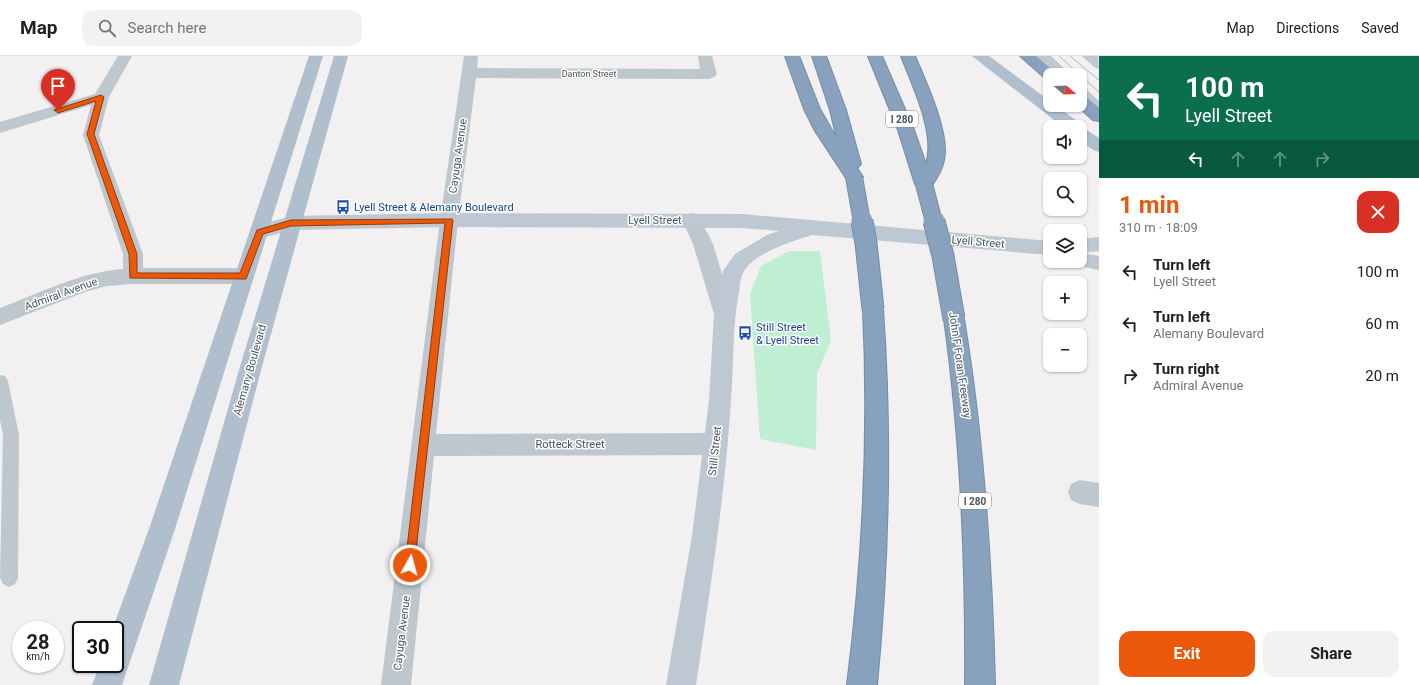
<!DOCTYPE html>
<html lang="en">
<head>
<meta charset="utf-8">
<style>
  :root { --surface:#fff; --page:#f2f2f2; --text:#202124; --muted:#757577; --line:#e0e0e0; --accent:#ea580c }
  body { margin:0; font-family:Roboto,sans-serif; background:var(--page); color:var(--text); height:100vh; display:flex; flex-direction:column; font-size:15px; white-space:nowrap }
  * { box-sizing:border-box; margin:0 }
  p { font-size:13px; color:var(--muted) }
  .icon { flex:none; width:22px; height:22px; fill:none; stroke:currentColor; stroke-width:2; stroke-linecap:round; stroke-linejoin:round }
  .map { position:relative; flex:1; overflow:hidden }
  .side { display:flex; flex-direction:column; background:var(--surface); width:320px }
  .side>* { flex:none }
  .top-card { background:#0b6e4f; color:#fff; overflow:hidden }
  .needle { width:26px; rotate:109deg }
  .tools { position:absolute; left:1043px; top:12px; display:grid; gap:8px }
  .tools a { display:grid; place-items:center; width:44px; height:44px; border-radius:8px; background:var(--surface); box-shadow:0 1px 3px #0004; font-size:20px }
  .speed { position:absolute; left:12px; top:565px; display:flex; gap:8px; font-size:20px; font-weight:700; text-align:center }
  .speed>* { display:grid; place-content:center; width:52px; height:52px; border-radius:50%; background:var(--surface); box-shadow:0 1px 3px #0004; line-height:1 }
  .speed small { font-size:10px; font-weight:400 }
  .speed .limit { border:2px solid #111; border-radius:6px; background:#fff; color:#111 }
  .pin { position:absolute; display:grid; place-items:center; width:34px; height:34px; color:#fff; margin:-41px -17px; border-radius:50% 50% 50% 0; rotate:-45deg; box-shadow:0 0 4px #0007 }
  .pin .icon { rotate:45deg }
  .me { position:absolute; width:44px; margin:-22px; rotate:7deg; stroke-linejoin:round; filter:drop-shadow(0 0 3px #0008) }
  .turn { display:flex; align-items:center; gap:14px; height:84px; padding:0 20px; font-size:18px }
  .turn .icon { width:52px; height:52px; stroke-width:2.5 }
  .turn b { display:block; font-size:28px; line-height:34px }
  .lanes { display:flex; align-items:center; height:38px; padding:0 20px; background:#0003; justify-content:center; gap:20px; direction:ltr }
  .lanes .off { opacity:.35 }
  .round { display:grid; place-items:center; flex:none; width:42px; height:42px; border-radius:12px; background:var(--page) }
  .overview { display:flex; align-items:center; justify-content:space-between; height:68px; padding:0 20px }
  h1 { font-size:24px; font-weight:700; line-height:30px; color:var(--accent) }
  .primary-button { display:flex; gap:8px; margin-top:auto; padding:8px 20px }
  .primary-button a { flex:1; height:46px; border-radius:12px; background:var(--accent); color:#fff; font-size:16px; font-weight:700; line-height:46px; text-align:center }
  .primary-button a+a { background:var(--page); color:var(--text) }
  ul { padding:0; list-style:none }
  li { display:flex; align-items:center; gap:12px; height:52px; padding:0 20px }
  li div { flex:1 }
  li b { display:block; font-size:15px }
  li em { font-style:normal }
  header { display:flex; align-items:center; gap:24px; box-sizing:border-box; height:56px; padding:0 20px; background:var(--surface); border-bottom:1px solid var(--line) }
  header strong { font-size:19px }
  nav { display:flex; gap:22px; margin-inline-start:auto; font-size:14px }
  .search { width:280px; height:36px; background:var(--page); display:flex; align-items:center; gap:10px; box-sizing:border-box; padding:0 14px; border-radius:12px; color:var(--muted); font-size:15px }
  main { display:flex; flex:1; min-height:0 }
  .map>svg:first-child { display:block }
</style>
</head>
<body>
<header>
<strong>Map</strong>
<div class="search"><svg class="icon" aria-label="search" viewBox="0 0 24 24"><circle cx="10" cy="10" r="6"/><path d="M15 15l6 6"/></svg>Search here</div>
<nav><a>Map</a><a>Directions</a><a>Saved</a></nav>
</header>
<main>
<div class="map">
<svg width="1099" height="629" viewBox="0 0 1099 629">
  <rect width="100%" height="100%" fill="#f2f0f0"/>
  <path fill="#bfefd2" d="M 789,195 L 820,195 L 831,284 L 817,318 L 816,394 L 760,383 L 750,238 L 761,210 Z"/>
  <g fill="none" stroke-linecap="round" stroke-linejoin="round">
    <defs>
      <path id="highway" d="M 785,0 L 799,0 L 820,53 L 837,83 L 830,54 L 812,0 L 826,0 L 846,54 L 861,108 L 857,112 L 863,121 L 860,125 L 854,127 L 848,125 L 815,75 L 804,53 Z
        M 868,0 L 882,0 L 914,74 L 926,108 C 936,77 912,29 901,0 L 915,0 C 926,26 950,77 944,104 C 942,115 936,124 930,132 L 924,134 L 918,132 L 915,128 L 898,74 Z
        M 1020,0 L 1036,0 L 1058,19 L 1050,19 L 1050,24 L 1045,22 Z
        M 1080,39 L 1086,41 L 1099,52 L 1099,65 L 1093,64 L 1076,49 L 1080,49 Z
        M 873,245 L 880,247 L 883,253 C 892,379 889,503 877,629 L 847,629 C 863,504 869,379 863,253 L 866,247 Z
        M 954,255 L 961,257 L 964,263 C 984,384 992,506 995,629 L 965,629 C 966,506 961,385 944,263 L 947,257 Z"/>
    </defs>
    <use href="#highway" stroke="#748da9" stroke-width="2"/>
    <path fill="#bec7ce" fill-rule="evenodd" d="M 0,319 L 5,320 L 8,325 L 19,379 L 18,522 L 15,528 L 9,531 L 3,528 L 0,522 L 3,379 L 0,364 Z"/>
    <path fill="#bec7ce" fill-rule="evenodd" d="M 118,0 L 132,0 L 109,41 L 99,79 L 143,198 L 143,212 L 243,212 L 250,215 L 253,220 L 250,225 L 243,228 L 133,228 L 107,230 L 85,236 L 0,269 L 0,252 C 40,237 80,216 123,213 L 123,198 L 83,79 L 91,49 L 0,77 L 0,66 L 95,38 Z
      M 464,0 L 478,0 L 477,12 L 700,13 L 698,0 L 712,0 L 717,18 L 714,21 L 709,23 L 476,22 L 458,164 L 436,378 L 716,377 L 724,380 L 728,388 L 724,396 L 716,399 L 434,400 L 411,629 L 381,629 L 440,164 Z
      M 691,157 L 698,159 L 713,188 L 734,258 L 731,264 L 724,266 L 717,264 L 714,258 L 693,188 L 682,164 L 684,159 Z
      M 1080,424 L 1099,427 L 1099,451 L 1080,448 L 1071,444 L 1068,436 L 1071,428 Z"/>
    <path fill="#bec8d3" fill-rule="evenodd" d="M 1035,0 L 1051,0 L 1071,19 L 1054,19 Z
      M 1082,0 L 1098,0 L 1099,13 L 1094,11 Z
      M 1080,31 L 1086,33 L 1099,45 L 1099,59 L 1093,58 L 1080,45 Z
      M 449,157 L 742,158 L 1050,185 L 1050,199 L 812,179 C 792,185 755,197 744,215 C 740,221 740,230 739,236 C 732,272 734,308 731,344 C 725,440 710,534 696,629 L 666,629 L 692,480 L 709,344 L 714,258 L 723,215 L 735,198 L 767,179 L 779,175 L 742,172 L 449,171 L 291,174 L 259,183 L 252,181 L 250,176 L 252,171 L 291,160 Z
      M 1099,181 L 1099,195 L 1082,197 L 1099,200 L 1099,214 L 1073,209 L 1071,205 L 1080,205 L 1080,183 Z"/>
    <path fill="#b0bfce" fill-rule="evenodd" d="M 309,0 L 323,0 L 175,473 L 122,629 L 92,629 L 100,608 L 115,608 L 115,574 L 112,574 L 149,473 Z
      M 334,0 L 348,0 L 261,314 L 179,629 L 149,629 L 239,314 Z
      M 972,0 L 989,0 L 1050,45 L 1050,49 L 1055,49 L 1080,67 L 1082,71 L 1099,82 L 1099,96 L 1093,94 L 1080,84 L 1080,71 L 1063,71 Z"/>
    <use href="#highway" fill="#88a2be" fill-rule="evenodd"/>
    <path stroke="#b2b5ba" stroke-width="1" d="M 1059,0 L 1099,36
      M 1070,0 L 1099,24"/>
    <defs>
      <path id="highway-bridge-far1" d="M 854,121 L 862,166
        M 924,128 L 934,166"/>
      <path id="highway-bridge" d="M 862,165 L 866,187 L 873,253
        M 934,165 L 943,200 L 954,263"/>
    </defs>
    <use href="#highway-bridge-far1" stroke="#748da9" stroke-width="18" stroke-linecap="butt"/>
    <use href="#highway-bridge" stroke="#748da9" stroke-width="23" stroke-linecap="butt"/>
    <use href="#highway-bridge-far1" stroke="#88a2be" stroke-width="16"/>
    <use href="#highway-bridge" stroke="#88a2be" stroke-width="21"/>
  </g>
  <path fill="#ea580c" stroke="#983908" d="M 101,39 L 104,41 L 94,78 L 137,198 L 137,217 L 240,217 L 257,174 L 291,164 L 452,163 L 453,164 L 414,513 L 410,514 L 406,513 L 405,509 L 445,167 L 291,170 L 263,178 L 246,223 L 130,222 L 129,198 L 87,78 L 96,45 L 58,57 L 54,54 Z"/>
  <defs>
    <symbol id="bus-bare" viewBox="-9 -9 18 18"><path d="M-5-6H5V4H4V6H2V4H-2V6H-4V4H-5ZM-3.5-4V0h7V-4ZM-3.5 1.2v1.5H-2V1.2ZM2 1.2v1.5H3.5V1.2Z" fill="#1a4fb4" stroke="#fff" stroke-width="2.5" paint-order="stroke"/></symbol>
  </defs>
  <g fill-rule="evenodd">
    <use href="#bus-bare" x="333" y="141" width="20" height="20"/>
    <use href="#bus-bare" x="735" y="267" width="20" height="20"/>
  </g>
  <g text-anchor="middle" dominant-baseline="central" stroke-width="3" stroke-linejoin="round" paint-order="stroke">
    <g font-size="9" fill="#48535d" stroke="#fff">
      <text x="589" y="18">Danton Street</text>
    </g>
    <g fill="#fff" stroke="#7f878e" stroke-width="1">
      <rect x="886" y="55" width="32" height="16" rx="3"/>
      <rect x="959" y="437" width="32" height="16" rx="3"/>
    </g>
    <g font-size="10" font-weight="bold" fill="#48535d">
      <text x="902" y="63">I 280</text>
      <text x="975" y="445">I 280</text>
    </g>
    <g font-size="11" fill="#48535d" stroke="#fff">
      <text transform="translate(458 100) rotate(-82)">Cayuga Avenue</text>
      <text x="655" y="164">Lyell Street</text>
      <text transform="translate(978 186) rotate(5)">Lyell Street</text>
      <text transform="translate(61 238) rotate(-20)">Admiral Avenue</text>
      <text transform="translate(960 309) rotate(82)">John F Foran Freeway</text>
      <text transform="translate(250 314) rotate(-74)">Alemany Boulevard</text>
      <text x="570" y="388">Rotteck Street</text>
      <text transform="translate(715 395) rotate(-84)">Still Street</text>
      <text transform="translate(402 577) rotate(-83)">Cayuga Avenue</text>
    </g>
    <g font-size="11" fill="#164399" stroke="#fff" text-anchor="start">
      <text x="354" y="151">Lyell Street &amp; Alemany Boulevard</text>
      <text x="756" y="271">Still Street<tspan x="756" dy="13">&amp; Lyell Street</tspan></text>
    </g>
  </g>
</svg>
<div class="tools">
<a><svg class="needle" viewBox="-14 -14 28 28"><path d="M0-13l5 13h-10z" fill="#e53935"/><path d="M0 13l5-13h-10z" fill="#757577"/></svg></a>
<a><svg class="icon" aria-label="sound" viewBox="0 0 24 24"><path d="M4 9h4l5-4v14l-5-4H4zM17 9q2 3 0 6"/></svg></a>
<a><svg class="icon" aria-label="search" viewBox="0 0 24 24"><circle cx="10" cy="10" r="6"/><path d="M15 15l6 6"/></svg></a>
<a><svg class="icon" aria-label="layers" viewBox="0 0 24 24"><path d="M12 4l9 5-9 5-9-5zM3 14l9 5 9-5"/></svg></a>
<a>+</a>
<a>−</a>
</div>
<div class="speed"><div>28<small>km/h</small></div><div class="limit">30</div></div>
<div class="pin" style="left:58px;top:54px;background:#d93025"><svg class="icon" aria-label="arrive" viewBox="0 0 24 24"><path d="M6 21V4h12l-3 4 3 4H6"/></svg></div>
<svg class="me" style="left:410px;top:509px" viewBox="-20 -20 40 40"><circle r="17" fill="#ea580c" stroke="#fff" stroke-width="3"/><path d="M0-11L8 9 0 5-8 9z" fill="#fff"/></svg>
</div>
<section class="side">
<div class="top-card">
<div class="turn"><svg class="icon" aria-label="left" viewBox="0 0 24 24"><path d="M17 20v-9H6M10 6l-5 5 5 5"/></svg><div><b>100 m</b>Lyell Street</div></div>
<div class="lanes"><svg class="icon" aria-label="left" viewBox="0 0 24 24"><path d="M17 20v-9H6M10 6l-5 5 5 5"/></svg><svg class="icon off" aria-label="ahead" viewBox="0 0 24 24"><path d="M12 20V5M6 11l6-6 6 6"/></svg><svg class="icon off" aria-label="ahead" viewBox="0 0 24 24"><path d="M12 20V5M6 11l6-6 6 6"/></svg><svg class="icon off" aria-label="right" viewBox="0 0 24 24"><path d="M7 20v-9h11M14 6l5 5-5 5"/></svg></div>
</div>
<div class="overview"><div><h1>1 min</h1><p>310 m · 18:09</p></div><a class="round" style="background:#d93025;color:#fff"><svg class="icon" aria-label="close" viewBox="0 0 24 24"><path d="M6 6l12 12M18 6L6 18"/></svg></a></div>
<ul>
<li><svg class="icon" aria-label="left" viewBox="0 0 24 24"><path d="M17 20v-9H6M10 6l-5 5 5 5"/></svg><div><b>Turn left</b><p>Lyell Street</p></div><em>100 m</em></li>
<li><svg class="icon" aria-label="left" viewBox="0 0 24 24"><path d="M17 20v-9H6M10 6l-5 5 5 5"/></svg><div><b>Turn left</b><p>Alemany Boulevard</p></div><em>60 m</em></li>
<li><svg class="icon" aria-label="right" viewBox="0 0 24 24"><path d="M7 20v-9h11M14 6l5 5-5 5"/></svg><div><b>Turn right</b><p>Admiral Avenue</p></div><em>20 m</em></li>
</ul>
<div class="primary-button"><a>Exit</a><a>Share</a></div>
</section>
</main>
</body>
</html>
